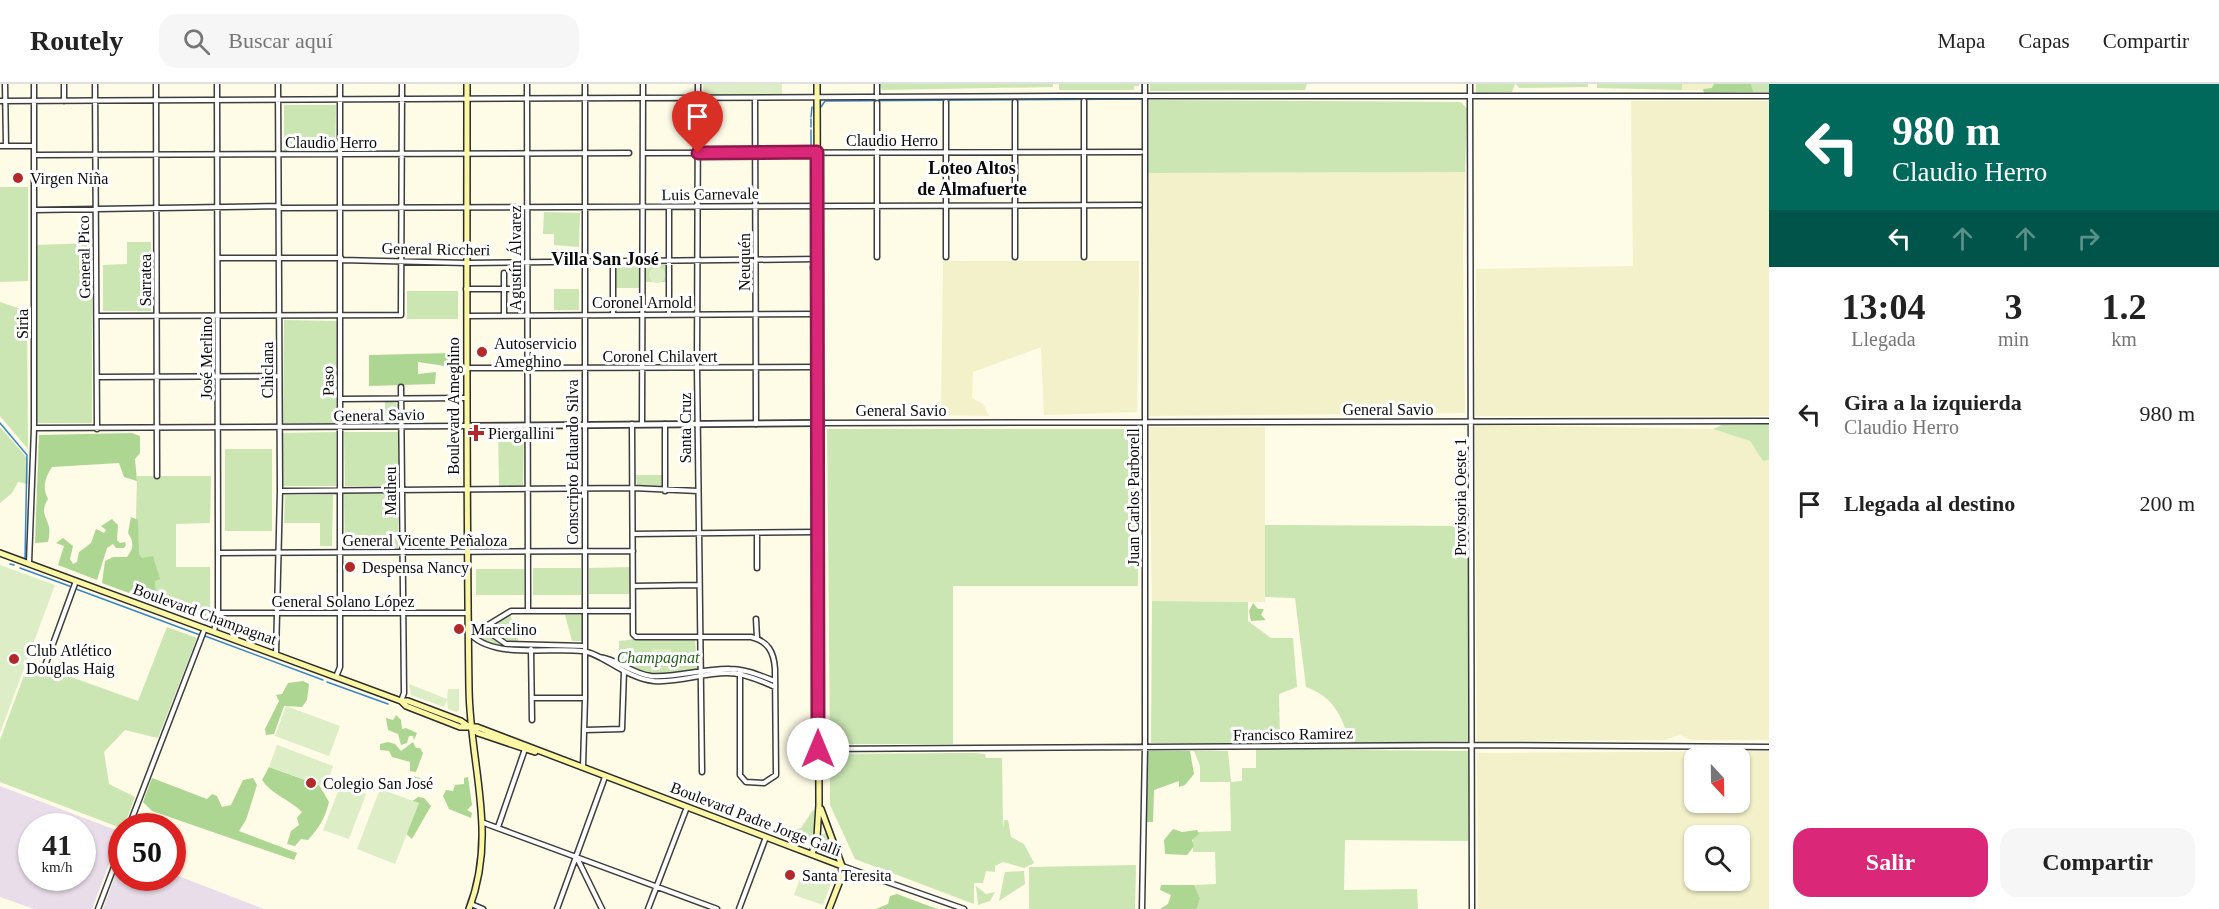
<!DOCTYPE html>
<html lang="es">
<head>
<meta charset="utf-8">
<style>
  :root { --surface:#fff; --page:#f6f6f6; --text:#222; --muted:#767676; --line:#e0e0e0; --accent:#db2777 }
  body { margin:0; font-family:"Times New Roman",serif; background:var(--page); color:var(--text); height:100vh; display:flex; flex-direction:column; font-size:22px; white-space:nowrap }
  * { box-sizing:border-box; margin:0 }
  p { font-size:20px; color:var(--muted) }
  .icon { flex:none; width:33px; height:33px; fill:none; stroke:currentColor; stroke-width:2; stroke-linecap:round; stroke-linejoin:round }
  .map { position:relative; flex:1; overflow:hidden }
  .drawer { display:flex; flex-direction:column; background:var(--surface); width:450px }
  .drawer>* { flex:none }
  .banner { background:#00695c; color:#fff; overflow:hidden }
  .needle { width:39px; rotate:158deg }
  .buttons { position:absolute; left:1684px; top:663px; display:grid; gap:12px }
  .buttons a { display:grid; place-items:center; width:66px; height:66px; border-radius:12px; background:var(--surface); box-shadow:0 2px 4px #0004; font-size:30px }
  .speed { position:absolute; left:18px; top:729px; display:flex; gap:12px; font-size:30px; font-weight:700; text-align:center }
  .speed>* { display:grid; place-content:center; width:78px; height:78px; border-radius:50%; background:var(--surface); box-shadow:0 2px 4px #0004; line-height:1 }
  .speed small { font-size:15px; font-weight:400 }
  .speed .limit { border:9px solid #d22; background:#fff; color:#111 }
  .pin { position:absolute; display:grid; place-items:center; width:51px; height:51px; color:#fff; margin:-62px -26px; border-radius:50% 50% 50% 0; rotate:-45deg; box-shadow:0 0 6px #0007 }
  .pin .icon { rotate:45deg }
  .me { position:absolute; width:66px; margin:-33px; rotate:0deg; stroke-linejoin:round; filter:drop-shadow(0 0 4px #0008) }
  .turn { display:flex; align-items:center; gap:21px; height:126px; padding:0 24px; font-size:27px }
  .turn .icon { width:78px; height:78px; stroke-width:2.5 }
  .turn b { display:block; font-size:42px; line-height:51px }
  .lanes { display:flex; align-items:center; height:57px; padding:0 24px; background:#0003; justify-content:center; gap:30px; direction:ltr }
  .lanes .off { opacity:.35 }
  .eta { display:flex; justify-content:space-evenly; align-items:center; height:102px; text-align:center }
  .eta b { font-size:36px; font-weight:700; line-height:42px }
  .button { display:flex; gap:12px; margin-top:auto; padding:12px 24px }
  .button a { flex:1; height:69px; border-radius:18px; background:var(--accent); color:#fff; font-size:24px; font-weight:700; line-height:69px; text-align:center }
  .button a+a { background:var(--page); color:var(--text) }
  ul { padding:0; list-style:none }
  li { display:flex; align-items:center; gap:18px; height:90px; padding:0 24px }
  li div { flex:1 }
  li b { display:block; font-size:22px }
  li em { font-style:normal }
  header { display:flex; align-items:center; gap:36px; box-sizing:border-box; height:84px; padding:0 30px; background:var(--surface); border-bottom:2px solid var(--line) }
  header strong { font-size:28px }
  nav { display:flex; gap:33px; margin-inline-start:auto; font-size:21px }
  .search { width:420px; height:54px; background:var(--page); display:flex; align-items:center; gap:15px; box-sizing:border-box; padding:0 21px; border-radius:18px; color:var(--muted); font-size:22px }
  main { display:flex; flex:1; min-height:0 }
  .map>svg:first-child { display:block }
</style>
</head>
<body>
<header>
<strong>Routely</strong>
<div class="search"><svg class="icon" aria-label="search" viewBox="0 0 24 24"><circle cx="10" cy="10" r="6"/><path d="M15 15l6 6"/></svg>Buscar aquí</div>
<nav><a>Mapa</a><a>Capas</a><a>Compartir</a></nav>
</header>
<main>
<div class="map">
<svg width="1769" height="825" viewBox="0 0 1769 825">
  <rect width="100%" height="100%" fill="#fefbe7"/>
  <path fill="#e8dde9" fill-rule="evenodd" d="M 0,702 L 121,748 L 92,825 L 34,825 L 0,813 ZM 32,742 L 82,742 L 82,794 L 32,794 Z
    M 121,776 L 122,794 L 172,794 L 173,790 L 264,825 L 103,825 Z"/>
  <path fill="#f2f1c9" fill-rule="evenodd" d="M 1682,0 L 1750,0 L 1750,8 L 1682,6 Z
    M 1631,17 L 1769,17 L 1769,332 L 1475,332 L 1476,185 L 1633,182 Z
    M 1465,88 L 1463,167 L 1465,329 L 1149,332 L 1148,89 Z
    M 943,177 L 1139,177 L 1137,328 L 1044,331 L 1041,263 L 973,288 L 972,314 L 983,320 L 989,332 L 941,331 Z
    M 1475,341 L 1713,345 L 1750,357 L 1763,377 L 1769,376 L 1769,656 L 1690,656 L 1680,651 L 1665,656 L 1477,657 Z
    M 1149,343 L 1265,343 L 1265,518 L 1152,517 Z
    M 1769,667 L 1769,825 L 1478,825 L 1477,669 ZM 1695,674 L 1740,674 L 1740,718 L 1695,718 ZM 1695,752 L 1740,752 L 1740,796 L 1695,796 Z"/>
  <path fill="#cbe6b3" d="M 880,0 L 1053,0 L 1053,3 L 882,6 Z
    M 1059,0 L 1139,0 L 1139,2 L 1134,2 L 1134,6 L 1059,6 Z
    M 1150,0 L 1307,0 L 1305,6 L 1150,7 Z
    M 1476,0 L 1515,0 L 1512,8 L 1476,9 Z
    M 1516,0 L 1588,0 L 1588,3 L 1519,4 Z
    M 1597,0 L 1682,0 L 1682,6 L 1597,4 Z
    M 1750,0 L 1769,0 L 1769,8 L 1750,8 Z
    M 1149,16 L 1461,18 L 1467,25 L 1465,88 L 1148,89 Z
    M 284,21 L 336,21 L 335,67 L 284,67 Z
    M 0,103 L 28,103 L 28,197 L 0,198 Z
    M 544,128 L 580,129 L 579,163 L 554,161 L 554,150 L 543,150 Z
    M 127,158 L 151,158 L 151,227 L 103,227 L 103,181 L 127,180 Z
    M 92,159 L 92,339 L 37,339 L 37,161 Z
    M 636,180 L 639,183 L 639,204 L 615,204 L 616,181 Z
    M 647,180 L 666,181 L 668,198 L 643,198 L 643,183 Z
    M 554,205 L 579,205 L 579,226 L 554,226 Z
    M 407,207 L 458,207 L 458,235 L 407,235 Z
    M 0,218 L 27,227 L 28,365 L 0,332 Z
    M 284,236 L 337,237 L 336,339 L 283,339 Z
    M 385,317 L 398,320 L 398,338 L 385,340 Z
    M 1769,340 L 1769,376 L 1763,377 L 1750,357 L 1713,345 L 1722,341 Z
    M 0,343 L 28,375 L 28,400 L 18,398 L 12,409 L 0,419 Z
    M 498,343 L 524,345 L 523,402 L 499,402 Z
    M 827,345 L 1137,345 L 1138,502 L 953,502 L 953,660 L 830,660 Z
    M 336,348 L 336,402 L 283,402 L 282,349 Z
    M 344,348 L 398,348 L 398,402 L 345,402 Z
    M 225,365 L 272,365 L 272,447 L 225,447 Z
    M 636,391 L 662,391 L 662,402 L 637,401 Z
    M 137,392 L 211,392 L 210,439 L 176,440 L 176,483 L 210,483 L 210,534 L 154,513 L 135,476 Z
    M 344,410 L 398,410 L 398,464 L 345,464 Z
    M 285,411 L 333,411 L 332,462 L 320,462 L 320,439 L 284,439 Z
    M 1265,441 L 1468,442 L 1470,657 L 1350,659 C 1342,632 1334,613 1306,603 L 1295,514 L 1265,513 Z
    M 630,483 L 631,510 L 589,510 L 589,484 Z
    M 533,484 L 581,484 L 581,511 L 533,511 Z
    M 476,485 L 524,485 L 524,511 L 476,511 Z
    M 1152,517 L 1248,518 L 1248,537 L 1271,554 L 1293,554 L 1297,603 L 1279,610 L 1280,659 L 1151,659 Z
    M 510,530 L 519,559 L 499,554 L 489,546 L 491,542 Z
    M 565,531 L 582,531 L 582,557 L 572,557 Z
    M 167,543 L 197,554 L 158,654 L 125,646 L 104,668 L 109,700 L 135,713 L 124,742 L 121,744 L 0,698 L 0,656 L 29,578 L 138,617 Z
    M 482,547 L 501,560 L 526,563 L 493,560 L 475,551 L 475,548 Z
    M 635,555 L 695,555 L 697,585 C 673,597 642,589 619,579 L 619,557 Z
    M 1256,665 L 1469,667 L 1468,757 L 1345,756 L 1344,806 L 1417,805 L 1418,825 L 1197,825 L 1200,814 L 1194,801 L 1216,800 L 1215,768 L 1193,768 L 1193,748 L 1231,747 L 1230,698 L 1200,698 L 1200,682 L 1194,667 L 1228,667 L 1231,698 L 1242,697 L 1242,684 L 1256,684 Z
    M 975,669 L 985,670 L 986,674 L 1002,674 L 1003,745 L 1004,736 L 1008,736 L 1011,753 L 1024,760 L 1034,779 L 1024,784 L 1003,778 L 995,782 L 995,788 L 986,787 L 983,799 L 974,799 L 974,820 L 855,775 L 830,721 L 830,670 Z
    M 813,726 L 816,727 L 812,758 L 788,751 L 786,748 L 801,744 Z
    M 826,749 L 834,765 L 833,773 L 818,767 L 821,751 Z
    M 1136,781 L 1135,825 L 1029,825 L 1029,783 Z
    M 1024,787 L 1025,800 L 999,817 L 1005,788 Z
    M 976,802 L 986,810 L 995,808 L 990,817 L 978,821 Z"/>
  <path fill="#aed693" d="M 1714,0 L 1751,0 L 1753,8 L 1704,9 L 1703,5 L 1712,4 Z
    M 452,269 L 453,276 L 445,282 L 418,278 L 418,290 L 436,288 L 435,300 L 369,302 L 369,271 Z
    M 132,349 L 140,352 L 140,369 L 135,375 L 137,397 L 124,393 L 119,379 L 52,383 C 45,394 42,403 48,415 C 40,428 46,431 49,443 C 50,447 49,454 48,458 L 35,459 L 39,351 Z
    M 131,433 L 138,436 L 139,470 L 142,474 L 153,472 L 160,495 L 155,497 L 156,519 L 102,499 L 105,477 L 113,473 L 127,473 C 134,464 134,458 128,449 Z
    M 112,435 L 118,441 L 117,456 L 120,459 L 125,458 L 126,461 L 124,464 L 116,464 L 113,460 L 107,464 L 97,496 L 58,481 L 64,462 L 56,459 L 63,454 L 73,462 L 70,475 L 73,480 L 77,478 L 79,468 L 91,459 L 96,445 L 104,449 L 106,446 L 101,442 Z
    M 1253,519 L 1258,525 L 1264,525 L 1261,531 L 1266,536 L 1251,537 L 1249,527 Z
    M 303,597 L 309,600 L 307,616 L 302,623 L 284,622 L 274,650 L 266,651 L 265,645 L 279,617 L 276,611 L 282,610 L 288,599 Z
    M 396,631 L 401,636 L 402,645 L 406,644 L 417,649 L 414,656 L 413,652 L 409,652 L 407,659 L 401,661 L 398,650 L 388,646 L 386,634 L 393,636 Z
    M 388,658 L 395,660 L 401,667 L 413,658 L 416,664 L 420,664 L 423,669 L 416,688 L 410,687 L 410,678 L 392,673 L 389,667 L 380,666 L 380,660 Z
    M 1148,667 L 1190,667 L 1194,690 L 1185,701 L 1179,703 L 1179,697 L 1154,706 L 1153,738 L 1146,738 Z
    M 269,683 L 319,701 L 329,718 C 325,734 319,744 308,756 L 301,755 L 295,762 L 287,760 L 291,747 L 299,741 L 297,734 L 302,728 C 289,715 272,711 262,696 Z
    M 413,692 L 423,695 L 423,702 L 408,704 L 407,694 Z
    M 468,693 L 472,721 L 467,726 L 472,729 L 471,734 L 449,725 L 443,712 L 446,706 L 453,707 L 455,701 L 464,700 L 464,694 Z
    M 152,694 L 207,715 L 212,710 L 217,712 L 222,723 L 231,721 L 243,696 L 253,694 L 257,701 L 246,736 L 239,747 L 297,769 L 294,776 L 152,727 L 143,718 Z
    M 418,713 L 424,714 L 431,722 L 412,755 L 403,747 L 411,718 Z
    M 1173,745 L 1182,748 L 1197,746 L 1199,750 L 1192,756 L 1194,762 L 1187,771 L 1165,770 L 1164,756 Z
    M 1161,801 L 1194,801 L 1200,814 L 1197,825 L 1160,825 L 1168,820 L 1171,811 L 1160,806 Z
    M 897,810 L 937,825 L 876,825 L 888,820 L 890,812 Z"/>
  <path fill="#ddedc5" d="M 703,0 L 782,0 L 782,10 L 704,11 Z
    M649 191a8 8 0 1 1 16 0a8 8 0 1 1-16 0Z
    M 0,481 L 55,501 L 0,649 Z
    M 652,565 L 671,565 L 671,579 L 653,579 Z
    M 409,600 L 447,615 L 448,605 L 459,605 L 459,626 L 457,628 L 448,625 L 447,616 L 444,623 L 411,611 Z
    M 286,622 L 340,642 L 329,672 L 275,652 Z
    M 277,661 L 333,682 L 325,703 L 269,683 Z
    M 341,700 L 366,710 L 349,755 L 323,746 Z
    M 380,705 L 419,719 L 395,780 L 357,765 Z
    M 802,789 L 831,799 L 823,821 L 794,811 Z"/>
  <g fill="none" stroke-linecap="round" stroke-linejoin="round">
    <path stroke="#3886c7" stroke-width="1.5" d="M 1142,9 L 1142,0
      M 821,23 L 825,17 L 1142,15
      M 811,33 L 812,23
      M 811,35 L 811,43
      M 811,46 L 811,66
      M 811,71 L 811,79
      M 811,87 L 811,92
      M 811,94 L 811,98
      M 811,102 L 811,119
      M 811,124 L 812,130
      M 812,132 L 812,136
      M 812,142 L 812,150
      M 812,152 L 812,158
      M 812,160 L 812,172
      M 813,178 L 810,183 L 813,199
      M 813,222 L 813,210
      M 813,225 L 813,227
      M 813,252 L 813,232
      M 812,262 L 813,280
      M 813,285 L 813,309
      M 0,339 L 27,371 L 25,475
      M 10,480 L 14,481
      M 20,484 L 72,503
      M 76,505 L 200,551
      M 205,552 L 323,596
      M 327,598 L 388,620"/>
    <defs>
      <path id="minor" d="M 5,0 L 6,62
        M 95,0 L 97,345
        M 156,0 L 157,392
        M 527,0 L 528,527
        M 698,0 L 697,284 L 702,688
        M 877,0 L 877,14
        M 1470,0 L 1472,825
        M 755,15 L 756,340
        M 0,17 L 1059,12 L 1769,12
        M 64,17 L 64,0
        M 1084,17 L 1084,173
        M 946,18 L 946,173
        M 1015,18 L 1015,173
        M 877,19 L 877,173
        M 0,62 L 34,62
        M 643,69 L 1141,68
        M 34,71 L 629,69
        M 280,124 L 1140,121
        M 34,126 L 279,122
        M 218,174 L 341,174
        M 341,176 L 467,179 L 818,175
        M 466,205 L 527,205
        M 504,231 L 504,189
        M 613,231 L 613,178
        M 669,231 L 669,123
        M 97,232 L 401,231 L 402,0
        M 467,232 L 818,230
        M 467,284 L 818,283
        M 97,293 L 279,292
        M 341,315 L 467,314
        M 818,339 L 1769,337
        M 632,340 L 633,550 L 636,553 L 751,553 C 768,557 774,568 775,585 L 776,691 L 764,699 L 746,698 L 740,691 L 740,586
        M 642,340 L 643,0
        M 665,340 L 665,407
        M 34,344 L 467,342
        M 280,407 L 633,404 L 698,407
        M 757,449 L 757,484
        M 633,450 L 817,448
        M 218,469 L 633,467
        M 29,479 L 34,344 L 34,0
        M 633,502 L 699,501
        M 633,527 L 511,527 L 483,544 L 468,547 C 489,576 550,563 582,567 C 602,569 625,594 654,597 C 679,599 702,589 727,589 C 743,589 760,596 775,603
        M 218,529 L 468,529
        M 756,535 L 757,554
        M 483,544 L 506,560 L 585,562
        M 214,547 L 218,529 L 218,469 L 217,0
        M 531,565 L 532,636
        M 276,571 L 280,407 L 278,0
        M 599,573 C 618,575 632,590 651,592 C 678,594 704,584 730,585 C 746,585 761,592 775,597
        M 46,579 L 76,497
        M 336,593 L 340,583 L 340,0
        M 532,614 L 585,614
        M 401,617 L 404,609 L 401,303
        M 585,646 L 622,645 L 624,587
        M 819,665 L 1473,661 L 1769,663
        M 583,683 L 585,614 L 585,0
        M 484,739 L 717,825
        M 129,742 L 205,544
        M 498,743 L 525,665
        M 577,774 L 602,825
        M 842,782 L 964,825
        M 471,820 L 483,825
        M 98,825 L 122,762
        M 557,825 L 605,693
        M 648,825 L 687,723
        M 739,825 L 766,753
        M 1142,825 L 1145,663 L 1145,0"/>
      <path id="tertiary" d="M 467,342 L 818,339"/>
      <path id="secondary" d="M 467,0 C 467,202 466,403 469,605 C 470,682 498,749 469,825
        M 0,469 L 401,617 L 406,622 L 460,643 L 477,643 L 842,782
        M 401,617 L 408,617 L 461,637 L 478,649 L 535,668
        M 821,725 L 842,782 L 841,794 L 829,825
        M 812,770 L 817,753 L 819,721 L 817,0"/>
    </defs>
    <use href="#minor" stroke="#3d3d3d" stroke-width="7"/>
    <use href="#tertiary" stroke="#3d3d3d" stroke-width="8"/>
    <use href="#secondary" stroke="#2c2c2c" stroke-width="8"/>
    <use href="#minor" stroke="#fff" stroke-width="4"/>
    <use href="#tertiary" stroke="#fff" stroke-width="4.5"/>
    <use href="#secondary" stroke="#fcf7a4" stroke-width="5"/>
  </g>
  <g fill="none" stroke-linecap="round" stroke-linejoin="round">
    <defs>
      <path id="route" d="M 698,69 L 817,68 L 818,665"/>
    </defs>
    <use href="#route" stroke="#8e194d" stroke-width="15"/>
    <use href="#route" stroke="#db2777" stroke-width="10"/>
  </g>
  <g fill="#b22929" stroke="#fff" stroke-width="2">
    <circle cx="18" cy="94" r="6"/>
    <circle cx="482" cy="268" r="6"/>
    <path d="M473 340h6v6h6v6h-6v6h-6v-6h-6v-6h6z"/>
    <circle cx="350" cy="483" r="6"/>
    <circle cx="459" cy="545" r="6"/>
    <circle cx="14" cy="575" r="6"/>
    <circle cx="311" cy="699" r="6"/>
    <circle cx="790" cy="791" r="6"/>
  </g>
  <g text-anchor="middle" dominant-baseline="central" stroke-width="6" stroke-linejoin="round" paint-order="stroke">
    <g font-size="16" fill="#0a0a0a" stroke="#fff">
      <text x="892" y="56">Claudio Herro</text>
      <text x="331" y="58">Claudio Herro</text>
      <text transform="translate(710 110) rotate(-1)">Luis Carnevale</text>
      <text transform="translate(436 165) rotate(1)">General Riccheri</text>
      <text transform="translate(84 173) rotate(-91)">General Pico</text>
      <text transform="translate(515 174) rotate(-90)">Agustín Álvarez</text>
      <text transform="translate(744 178) rotate(-90)">Neuquén</text>
      <text transform="translate(145 196) rotate(-90)">Sarratea</text>
      <text x="642" y="218">Coronel Arnold</text>
      <text transform="translate(22 240) rotate(-90)">Siria</text>
      <text x="660" y="272">Coronel Chilavert</text>
      <text transform="translate(206 274) rotate(-90)">José Merlino</text>
      <text transform="translate(267 286) rotate(-90)">Chiclana</text>
      <text transform="translate(328 297) rotate(-91)">Paso</text>
      <text transform="translate(453 322) rotate(-90)">Boulevard Ameghino</text>
      <text x="1388" y="325">General Savio</text>
      <text x="901" y="326">General Savio</text>
      <text transform="translate(379 331) rotate(-1)">General Savio</text>
      <text transform="translate(685 344) rotate(-90)">Santa Cruz</text>
      <text transform="translate(572 378) rotate(-90)">Conscripto Eduardo Silva</text>
      <text transform="translate(390 407) rotate(-90)">Matheu</text>
      <text transform="translate(1133 413) rotate(-90)">Juan Carlos Parborell</text>
      <text transform="translate(1460 413) rotate(-90)">Provisoria Oeste 1</text>
      <text x="425" y="456">General Vicente Peñaloza</text>
      <text x="343" y="517">General Solano López</text>
      <text transform="translate(205 530) rotate(20)">Boulevard Champagnat</text>
      <text transform="translate(1293 650) rotate(-1)">Francisco Ramirez</text>
      <text transform="translate(756 735) rotate(21)">Boulevard Padre Jorge Galli</text>
    </g>
    <g font-size="16" fill="#0a0a0a" stroke="#fff" text-anchor="start">
      <text x="30" y="94">Virgen Niña</text>
      <text x="494" y="259">Autoservicio<tspan x="494" dy="18">Ameghino</tspan></text>
      <text x="488" y="349">Piergallini</text>
      <text x="362" y="483">Despensa Nancy</text>
      <text x="471" y="545">Marcelino</text>
      <text x="26" y="566">Club Atlético<tspan x="26" dy="18">Douglas Haig</tspan></text>
      <text x="323" y="699">Colegio San José</text>
      <text x="802" y="791">Santa Teresita</text>
    </g>
    <g font-size="16" font-style="italic" fill="#285d1e" stroke="#fff">
      <text x="658" y="573">Champagnat</text>
    </g>
    <g font-size="18" font-weight="bold" fill="#0a0a0a" stroke="#fff">
      <text x="972" y="84">Loteo Altos<tspan x="972" dy="21">de Almafuerte</tspan></text>
      <text x="605" y="175">Villa San José</text>
    </g>
  </g>
</svg>
<div class="buttons">
<a><svg class="needle" viewBox="-14 -14 28 28"><path d="M0-13l5 13h-10z" fill="#e53935"/><path d="M0 13l5-13h-10z" fill="#767676"/></svg></a>
<a><svg class="icon" aria-label="search" viewBox="0 0 24 24"><circle cx="10" cy="10" r="6"/><path d="M15 15l6 6"/></svg></a>
</div>
<div class="speed"><div>41<small>km/h</small></div><div class="limit">50</div></div>
<div class="pin" style="left:698px;top:69px;background:#d93025"><svg class="icon" aria-label="arrive" viewBox="0 0 24 24"><path d="M6 21V4h12l-3 4 3 4H6"/></svg></div>
<svg class="me" style="left:818px;top:665px" viewBox="-20 -20 40 40"><circle r="19" fill="#fff"/><path d="M0-13L10 11 0 6-10 11z" fill="#db2777"/></svg>
</div>
<section class="drawer">
<div class="banner">
<div class="turn"><svg class="icon" aria-label="left" viewBox="0 0 24 24"><path d="M17 20v-9H6M10 6l-5 5 5 5"/></svg><div><b>980 m</b>Claudio Herro</div></div>
<div class="lanes"><svg class="icon" aria-label="left" viewBox="0 0 24 24"><path d="M17 20v-9H6M10 6l-5 5 5 5"/></svg><svg class="icon off" aria-label="ahead" viewBox="0 0 24 24"><path d="M12 20V5M6 11l6-6 6 6"/></svg><svg class="icon off" aria-label="ahead" viewBox="0 0 24 24"><path d="M12 20V5M6 11l6-6 6 6"/></svg><svg class="icon off" aria-label="right" viewBox="0 0 24 24"><path d="M7 20v-9h11M14 6l5 5-5 5"/></svg></div>
</div>
<div class="eta">
<div><b>13:04</b><p>Llegada</p></div>
<div><b>3</b><p>min</p></div>
<div><b>1.2</b><p>km</p></div>
</div>
<ul>
<li><svg class="icon" aria-label="left" viewBox="0 0 24 24"><path d="M17 20v-9H6M10 6l-5 5 5 5"/></svg><div><b>Gira a la izquierda</b><p>Claudio Herro</p></div><em>980 m</em></li>
<li><svg class="icon" aria-label="arrive" viewBox="0 0 24 24"><path d="M6 21V4h12l-3 4 3 4H6"/></svg><div><b>Llegada al destino</b></div><em>200 m</em></li>
</ul>
<div class="button"><a>Salir</a><a>Compartir</a></div>
</section>
</main>
</body>
</html>
